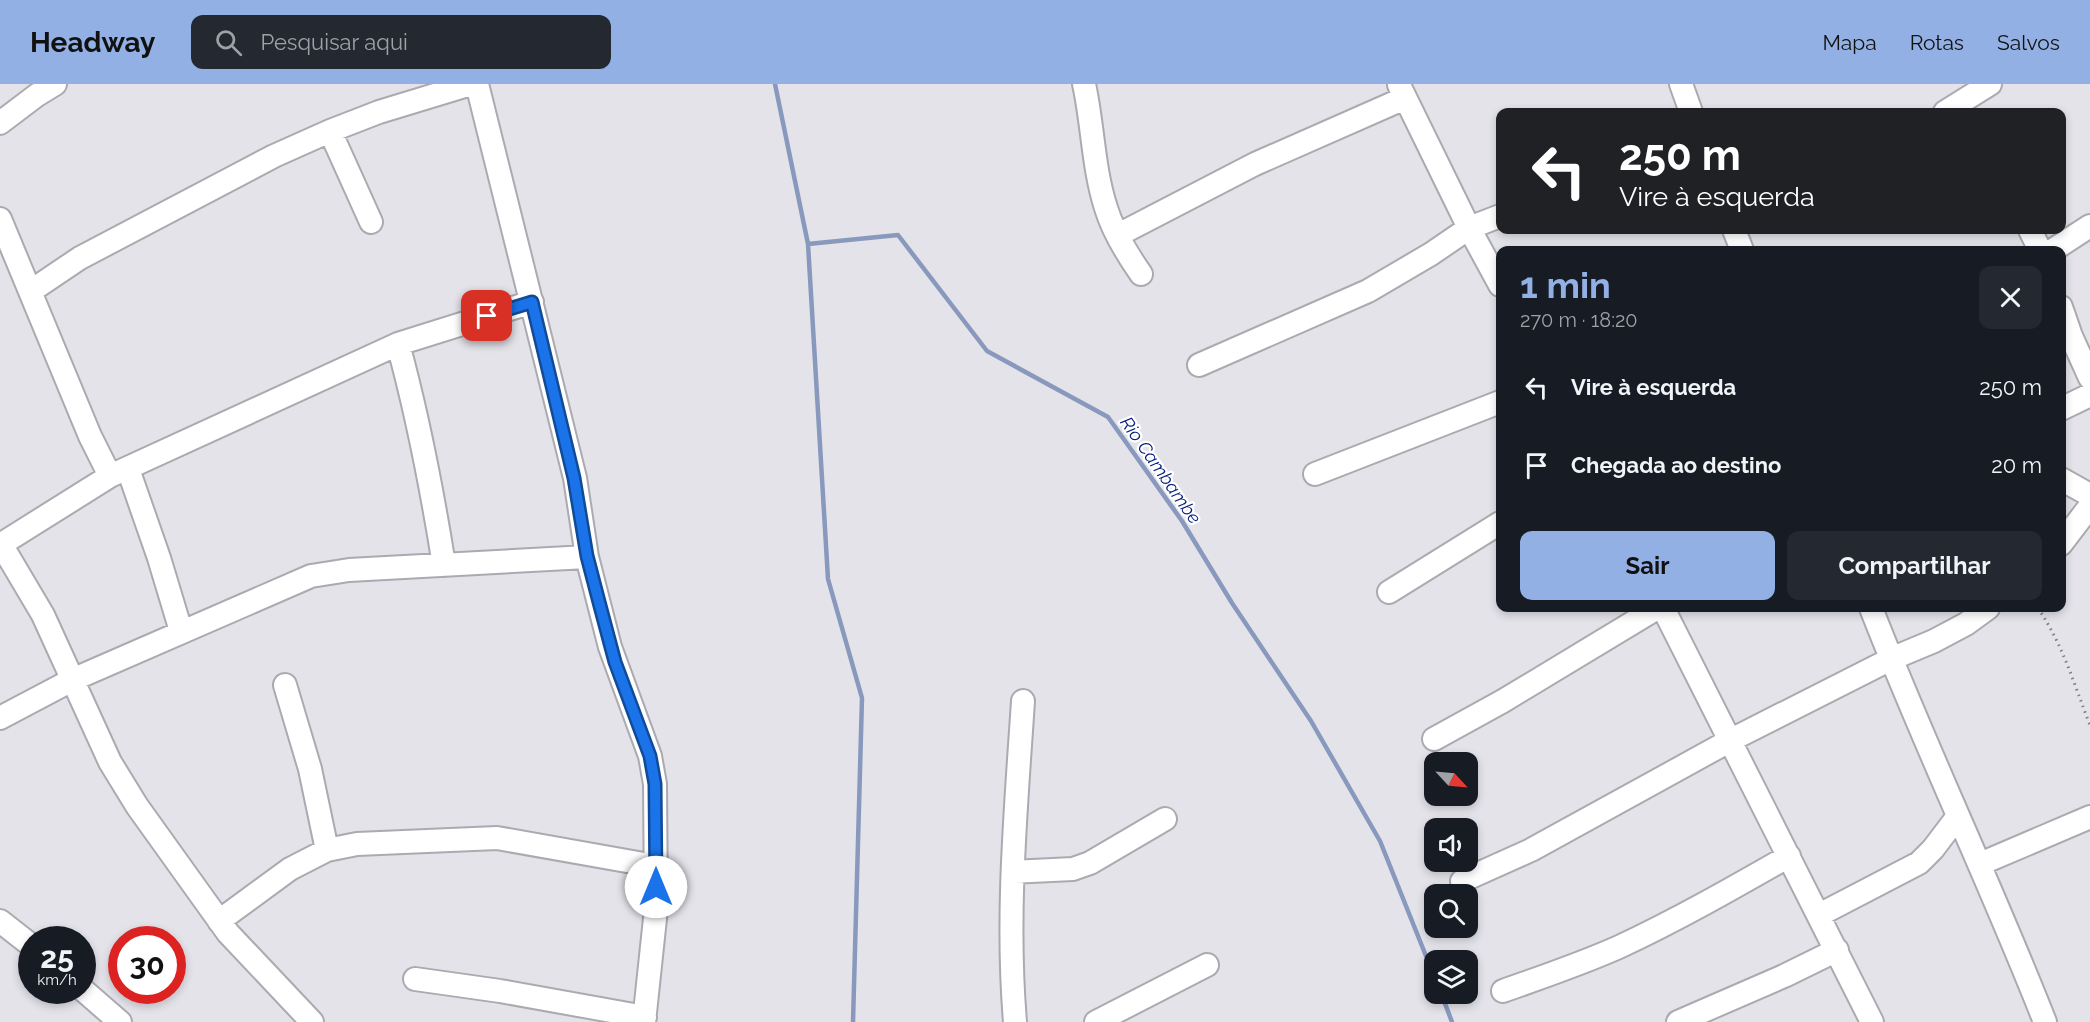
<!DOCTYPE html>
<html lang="pt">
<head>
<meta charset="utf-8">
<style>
  :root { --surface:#171b24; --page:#242831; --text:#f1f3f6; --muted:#9ea1a6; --accent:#92b0e3 }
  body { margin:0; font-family:Raleway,sans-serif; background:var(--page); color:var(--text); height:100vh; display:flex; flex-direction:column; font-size:22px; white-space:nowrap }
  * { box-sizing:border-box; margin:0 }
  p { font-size:20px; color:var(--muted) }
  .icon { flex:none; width:33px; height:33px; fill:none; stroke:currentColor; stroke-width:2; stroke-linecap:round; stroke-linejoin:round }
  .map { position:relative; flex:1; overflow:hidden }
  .drawer { position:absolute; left:1496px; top:162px; width:570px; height:366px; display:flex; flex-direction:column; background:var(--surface); border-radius:12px; box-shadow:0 3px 9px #0003 }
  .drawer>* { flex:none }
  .guide { position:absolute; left:1496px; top:24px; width:570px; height:126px; border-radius:12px; box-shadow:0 3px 9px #0003; background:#202124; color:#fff; overflow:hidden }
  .needle { width:39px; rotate:116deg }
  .controls { position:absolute; left:1424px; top:668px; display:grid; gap:12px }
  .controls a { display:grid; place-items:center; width:54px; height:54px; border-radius:12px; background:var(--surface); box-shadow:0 3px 9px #0003; font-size:30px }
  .speed { position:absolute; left:18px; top:842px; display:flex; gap:12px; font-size:30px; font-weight:700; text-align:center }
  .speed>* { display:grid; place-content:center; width:78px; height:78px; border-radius:50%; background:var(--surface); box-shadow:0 3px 9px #0003; line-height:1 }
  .speed small { font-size:15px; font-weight:400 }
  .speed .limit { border:9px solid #d22; background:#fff; color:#111 }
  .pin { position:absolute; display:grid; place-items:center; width:51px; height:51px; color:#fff; margin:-26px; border-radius:12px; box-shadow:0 3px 9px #0006 }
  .me { position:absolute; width:66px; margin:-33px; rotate:0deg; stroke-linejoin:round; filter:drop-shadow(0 0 4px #0008) }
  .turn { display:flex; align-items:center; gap:21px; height:126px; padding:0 24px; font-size:27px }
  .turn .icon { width:78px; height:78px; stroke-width:2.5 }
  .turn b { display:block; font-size:42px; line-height:51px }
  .round { display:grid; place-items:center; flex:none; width:63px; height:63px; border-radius:12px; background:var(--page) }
  .head { display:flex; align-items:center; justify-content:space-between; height:102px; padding:0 24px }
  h1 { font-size:36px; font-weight:700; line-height:45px; color:var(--accent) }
  .cta { display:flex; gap:12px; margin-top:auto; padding:12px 24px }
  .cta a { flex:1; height:69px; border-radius:12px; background:var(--accent); color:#111; font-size:24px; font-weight:700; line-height:69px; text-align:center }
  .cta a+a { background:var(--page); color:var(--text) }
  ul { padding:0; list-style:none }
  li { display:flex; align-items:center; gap:18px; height:78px; padding:0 24px }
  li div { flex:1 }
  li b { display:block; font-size:22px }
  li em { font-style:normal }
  header { display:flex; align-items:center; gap:36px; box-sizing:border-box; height:84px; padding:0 30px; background:var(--accent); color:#111 }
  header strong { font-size:28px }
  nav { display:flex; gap:33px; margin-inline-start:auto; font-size:21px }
  .search { width:420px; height:54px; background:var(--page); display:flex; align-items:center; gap:15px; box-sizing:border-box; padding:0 21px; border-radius:12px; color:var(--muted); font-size:22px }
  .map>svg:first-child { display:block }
</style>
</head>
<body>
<header>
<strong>Headway</strong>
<div class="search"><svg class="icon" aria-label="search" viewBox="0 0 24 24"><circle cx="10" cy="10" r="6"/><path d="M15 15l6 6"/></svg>Pesquisar aqui</div>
<nav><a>Mapa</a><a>Rotas</a><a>Salvos</a></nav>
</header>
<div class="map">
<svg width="2090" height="938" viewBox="0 0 2090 938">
  <rect width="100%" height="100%" fill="#e4e3ea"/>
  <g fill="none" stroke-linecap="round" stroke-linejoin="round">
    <path stroke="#8899bd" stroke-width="4.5" d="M 775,0 L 808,160 L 898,151 L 987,267 L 1108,333 L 1182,437 L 1232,519 L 1311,637 L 1380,757 L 1434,892
      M 808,160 L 828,495 L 862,614 L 853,938
      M 1441,909 L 1452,938"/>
    <defs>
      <path id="minor" d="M 477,0 L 575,394 L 587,473 L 610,563 L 650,672 L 655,700 L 656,825 L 644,938
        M 1084,0 C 1093,41 1093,84 1106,124 C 1113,147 1127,170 1141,190
        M 1681,0 L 1691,28
        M 1399,1 L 1469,144 L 1500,201
        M 1945,28 L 1990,0
        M 0,39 L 37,11 L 55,0
        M 330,47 L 371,138
        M 0,135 L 90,352 L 110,392
        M 1734,146 L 1742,166
        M 2030,146 L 2040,166
        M 1118,151 L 1255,80 L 1405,14
        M 2053,166 L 2090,142
        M 31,207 L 80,174 L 274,72 L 330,47 L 379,28 L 471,0
        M 2061,223 L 2071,252 L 2090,294
        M 398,260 C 418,333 432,406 444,481
        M 1199,281 L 1368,207 L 1431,170 L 1469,144 L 1500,132
        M 2061,325 L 2090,311
        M 128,385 L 159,474 L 181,547
        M 1315,390 L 1500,318
        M 2061,395 L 2090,411
        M 1,460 L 43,531 L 110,678 L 137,722 L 228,849 L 312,938
        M 2061,460 L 2090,422
        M 0,461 L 110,392 L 398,260 L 532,218
        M 1389,508 L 1500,439
        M 1663,524 L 1872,938
        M 1871,524 C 1925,663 1990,798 2045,938
        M 285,601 L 310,685 L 327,766
        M 0,634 L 72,596 L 311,492 L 349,486 L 587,473
        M 1434,655 L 1503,617 L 1657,524
        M 1980,780 L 2090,733
        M 1013,788 L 1073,785 L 1090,779 L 1165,735
        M 1462,797 L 1531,766 L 1731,656 L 1891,575 L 1934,557 L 1966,540 L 1988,524
        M 1819,831 L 1919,779 L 1933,765 L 1958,732
        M 0,837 L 32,862
        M 219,837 L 290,785 L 327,766 L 357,760 L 497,754 L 655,782
        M 415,895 L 500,907 L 645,933
        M 82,905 L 120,938
        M 1503,907 C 1542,893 1581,880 1619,863 C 1677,836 1733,804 1789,772
        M 1015,938 C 1006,831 1016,724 1023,617
        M 1096,938 L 1207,881
        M 1678,938 L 1784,892 L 1837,866"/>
    </defs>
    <use href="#minor" stroke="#aaaab0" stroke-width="26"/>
    <path stroke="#7f7e83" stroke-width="3" stroke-dasharray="1.5 4.5" stroke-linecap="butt" d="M 2038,524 C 2064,563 2073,598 2090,641"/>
    <use href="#minor" stroke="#fff" stroke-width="22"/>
  </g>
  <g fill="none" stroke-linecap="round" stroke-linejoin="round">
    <defs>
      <path id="route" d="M 487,232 L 532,218 L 574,394 L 587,472 L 599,518 L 615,578 L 650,672 L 655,700 L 656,803"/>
    </defs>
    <use href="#route" stroke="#114b97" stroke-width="15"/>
    <use href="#route" stroke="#1a73e8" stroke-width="10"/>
  </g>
  <g text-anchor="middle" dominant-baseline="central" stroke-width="4.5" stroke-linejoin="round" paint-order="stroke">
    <g font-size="18" font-style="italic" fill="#05217d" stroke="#fff">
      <text transform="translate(1161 386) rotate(55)">Rio Cambambe</text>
    </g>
  </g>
</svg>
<div class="controls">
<a><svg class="needle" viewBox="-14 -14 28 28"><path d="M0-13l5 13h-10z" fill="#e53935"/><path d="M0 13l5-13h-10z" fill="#9ea1a6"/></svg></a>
<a><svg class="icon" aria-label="sound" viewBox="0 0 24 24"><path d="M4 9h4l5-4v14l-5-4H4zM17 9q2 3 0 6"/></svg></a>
<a><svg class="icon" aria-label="search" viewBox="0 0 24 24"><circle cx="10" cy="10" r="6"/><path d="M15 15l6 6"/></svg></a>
<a><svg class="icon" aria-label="layers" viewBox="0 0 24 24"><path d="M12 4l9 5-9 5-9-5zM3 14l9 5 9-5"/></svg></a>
</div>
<div class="speed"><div>25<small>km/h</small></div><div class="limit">30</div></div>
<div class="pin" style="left:487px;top:232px;background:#d93025"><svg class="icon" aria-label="arrive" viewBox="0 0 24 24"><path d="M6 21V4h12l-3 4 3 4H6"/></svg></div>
<svg class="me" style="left:656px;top:803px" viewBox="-20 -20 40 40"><circle r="19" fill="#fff"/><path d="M0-13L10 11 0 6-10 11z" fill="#1a73e8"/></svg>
<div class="guide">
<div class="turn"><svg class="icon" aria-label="left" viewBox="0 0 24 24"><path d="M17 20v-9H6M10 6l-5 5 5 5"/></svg><div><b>250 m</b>Vire à esquerda</div></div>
</div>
<section class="drawer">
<div class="head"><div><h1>1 min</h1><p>270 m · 18:20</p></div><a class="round"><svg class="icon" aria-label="close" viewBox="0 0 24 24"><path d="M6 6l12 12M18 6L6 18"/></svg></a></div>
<ul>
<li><svg class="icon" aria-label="left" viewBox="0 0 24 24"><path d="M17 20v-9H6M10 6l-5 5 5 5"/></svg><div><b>Vire à esquerda</b></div><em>250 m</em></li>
<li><svg class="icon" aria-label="arrive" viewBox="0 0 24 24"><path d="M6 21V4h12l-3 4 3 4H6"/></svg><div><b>Chegada ao destino</b></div><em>20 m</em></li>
</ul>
<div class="cta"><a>Sair</a><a>Compartilhar</a></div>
</section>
</div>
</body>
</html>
